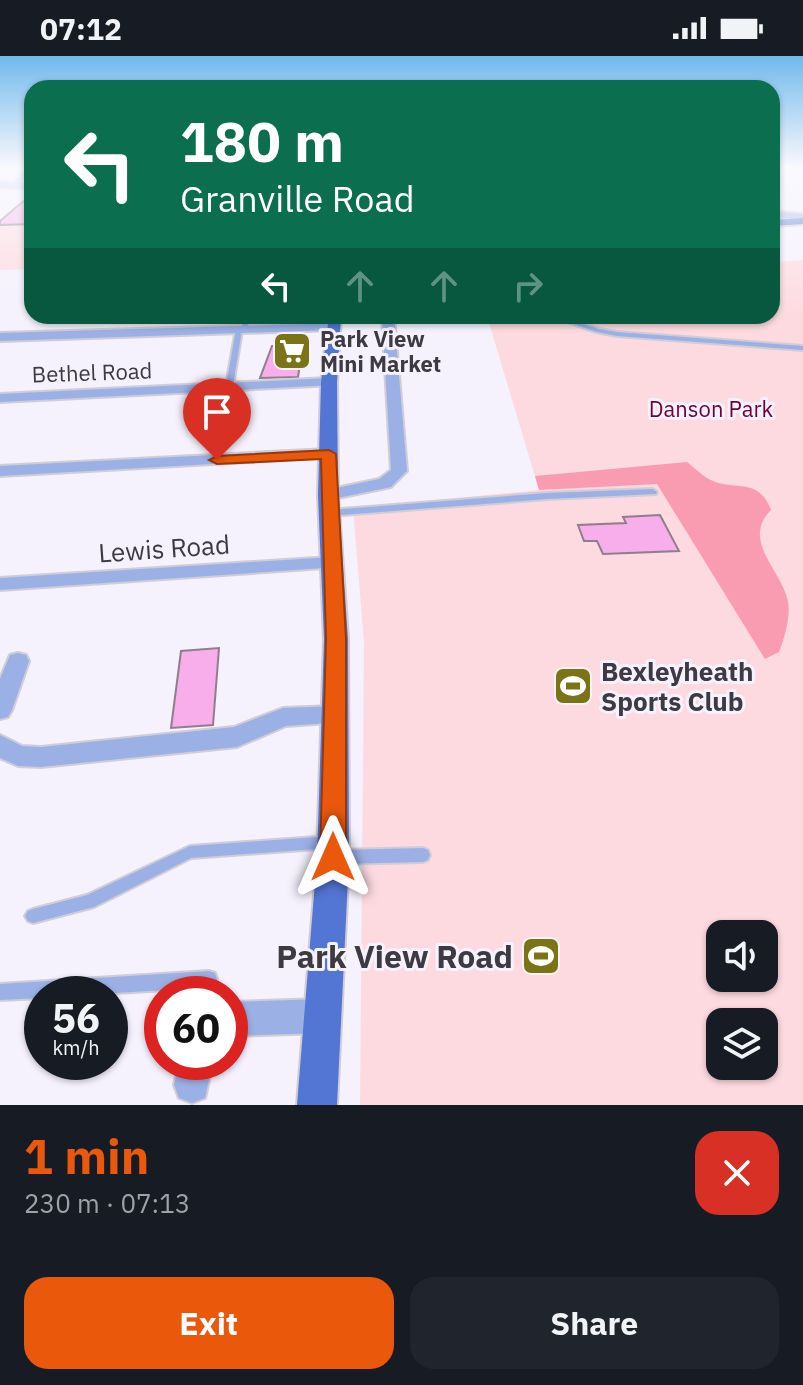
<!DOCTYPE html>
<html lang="en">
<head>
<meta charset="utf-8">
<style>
  :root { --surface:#171b24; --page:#20242c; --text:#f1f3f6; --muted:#9ea1a6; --accent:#ea580c }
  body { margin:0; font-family:"IBM Plex Sans",sans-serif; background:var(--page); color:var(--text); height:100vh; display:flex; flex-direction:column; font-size:30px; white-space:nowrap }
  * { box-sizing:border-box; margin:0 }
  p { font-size:26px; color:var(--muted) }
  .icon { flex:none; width:44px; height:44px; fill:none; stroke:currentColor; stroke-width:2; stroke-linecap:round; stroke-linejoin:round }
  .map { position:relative; height:1049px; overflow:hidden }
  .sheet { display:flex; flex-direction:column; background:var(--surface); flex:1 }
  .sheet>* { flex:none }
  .hud { position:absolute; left:24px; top:24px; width:756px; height:244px; border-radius:24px; box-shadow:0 2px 6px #0004; background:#0b6e4f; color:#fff; overflow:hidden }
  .controls { position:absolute; left:706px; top:864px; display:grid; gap:16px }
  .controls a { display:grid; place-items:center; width:72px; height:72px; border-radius:16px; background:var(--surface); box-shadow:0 2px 6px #0004; font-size:40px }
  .speed { position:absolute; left:24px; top:920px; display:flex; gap:16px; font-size:40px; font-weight:700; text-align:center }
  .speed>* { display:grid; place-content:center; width:104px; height:104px; border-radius:50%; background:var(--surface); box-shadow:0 2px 6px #0004; line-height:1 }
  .speed small { font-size:20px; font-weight:400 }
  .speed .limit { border:12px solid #d22; background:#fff; color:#111 }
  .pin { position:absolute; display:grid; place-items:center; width:68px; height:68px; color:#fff; margin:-82px -34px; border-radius:50% 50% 50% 0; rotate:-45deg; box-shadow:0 0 8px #0007 }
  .pin .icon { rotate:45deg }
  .me { position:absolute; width:88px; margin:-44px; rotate:0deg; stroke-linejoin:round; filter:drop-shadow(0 0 6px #0008) }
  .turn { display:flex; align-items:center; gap:28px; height:168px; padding:0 24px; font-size:36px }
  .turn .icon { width:104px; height:104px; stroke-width:2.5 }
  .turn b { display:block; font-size:56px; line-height:68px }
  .lanes { display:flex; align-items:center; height:76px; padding:0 24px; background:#0003; justify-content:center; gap:40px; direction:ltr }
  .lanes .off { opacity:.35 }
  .round { display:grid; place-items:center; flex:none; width:84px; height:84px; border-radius:24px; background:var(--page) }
  .head { display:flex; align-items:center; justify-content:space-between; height:136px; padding:0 24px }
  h1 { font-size:48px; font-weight:800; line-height:60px; color:var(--accent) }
  .primary-button { display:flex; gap:16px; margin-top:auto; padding:16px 24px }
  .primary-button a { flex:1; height:92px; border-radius:24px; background:var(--accent); color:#fff; font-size:32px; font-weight:800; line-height:92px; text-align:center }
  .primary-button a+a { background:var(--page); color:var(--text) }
  .status { display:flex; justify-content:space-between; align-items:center; height:56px; padding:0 40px; background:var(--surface); direction:ltr }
  .status svg { height:22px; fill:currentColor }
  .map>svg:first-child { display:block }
</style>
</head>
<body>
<div class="status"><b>07:12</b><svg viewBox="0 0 49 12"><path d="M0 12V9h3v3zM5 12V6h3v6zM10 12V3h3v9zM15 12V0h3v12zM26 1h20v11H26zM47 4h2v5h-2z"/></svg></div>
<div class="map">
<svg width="803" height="1049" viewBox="0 0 803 1049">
  <rect width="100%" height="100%" fill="#f5f1fd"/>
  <path fill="#fddae0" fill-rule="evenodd" d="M 32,168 L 32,213 L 0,214 L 0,169 Z
    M 803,204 L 803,1049 L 360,1049 L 364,586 L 353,452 L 539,434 L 487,260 L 772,260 L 772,206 ZM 720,878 L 764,878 L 764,922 L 720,922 ZM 720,966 L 764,966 L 764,1010 L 720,1010 Z"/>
  <path fill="#fa9cb1" d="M 687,406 C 695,412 703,421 713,425 C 738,435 758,421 771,454 C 740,485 783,515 788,546 C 791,560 784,583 779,596 L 765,603 L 657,428 L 539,434 L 535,420 Z"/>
  <path fill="#f7aeea" stroke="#8f7f8c" stroke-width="2" d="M 32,138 L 32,168 L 0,169 L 0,165 Z
    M 303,289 L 298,321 L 260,322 L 272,290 Z
    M 660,459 L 679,495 L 603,498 L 597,485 L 584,485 L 578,469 L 626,467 L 623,461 Z
    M 219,592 L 213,669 L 171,672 L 181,595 Z"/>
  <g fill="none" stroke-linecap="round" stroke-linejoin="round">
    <defs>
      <path id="service" d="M 245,260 L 251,260 L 247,273 L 242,274 L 221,404 L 217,406 L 213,404 L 236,273 L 241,272 Z
        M 551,260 L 560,260 L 599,273 L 617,276 L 803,290 L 803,294 L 617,280 L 596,276 Z
        M 653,433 L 657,436 L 656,438 L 547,443 L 329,460 L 325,457 L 329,454 L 547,437 Z
        M 331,780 L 336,782 L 338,786 L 336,790 L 331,792 L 191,802 L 94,851 L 33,867 L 28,865 L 25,860 L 28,855 L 33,853 L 87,839 L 190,790 Z
        M 423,792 L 428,794 L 430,799 L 428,804 L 423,806 L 339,808 L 334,806 L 332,801 L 334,796 L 339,794 Z
        M 209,915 L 215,917 L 217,923 L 214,938 L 198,938 L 199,932 L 99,938 L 42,938 L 42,942 L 0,944 L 0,928 Z"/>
      <path id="minor" d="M 25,113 L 32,115 L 15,131 L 9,131 Z
        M 772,155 L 803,158 L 803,164 L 772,161 Z
        M 382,260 L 394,260 L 407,415 L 391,431 L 328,444 L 322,443 L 319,439 L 322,435 L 379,423 L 391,414 Z
        M 338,267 L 340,270 L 334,274 L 0,285 L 0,277 Z
        M 329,322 L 334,323 L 334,329 L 0,346 L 0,338 Z
        M 329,393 L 337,398 L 335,401 L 0,420 L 0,410 Z
        M 332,501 L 342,507 L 339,511 L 0,534 L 0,522 Z
        M 18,597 L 26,599 L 29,605 L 12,654 L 8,661 L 0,663 L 0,623 L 10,599 Z
        M 333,650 L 342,652 L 345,659 L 342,666 L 286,670 L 237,691 L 41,711 L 18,710 L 0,702 L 0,679 L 22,690 L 41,691 L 234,671 L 283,652 Z
        M 322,943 L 334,948 L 339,960 L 334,972 L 322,977 L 230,980 L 230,946 Z
        M 179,1006 L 213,1006 L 205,1042 L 192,1047 L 179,1042 L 174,1029 Z"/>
      <path id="tertiary" d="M 0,125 L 32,127 L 32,133 L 0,131 Z"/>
      <path id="primary" d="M 803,162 L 803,168 L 772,170 L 772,164 Z
        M 329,260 L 341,260 L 337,326 L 338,439 L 348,583 L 349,801 L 337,1049 L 297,1049 L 317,801 L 324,583 L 318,439 L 321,326 Z"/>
    </defs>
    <use href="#service" stroke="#d0ccd8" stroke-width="4"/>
    <use href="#minor" stroke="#d0ccd8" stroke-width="4"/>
    <use href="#tertiary" stroke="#d0ccd8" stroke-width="4"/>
    <use href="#primary" stroke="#d0ccd8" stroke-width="4"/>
    <use href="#service" fill="#9bb1e5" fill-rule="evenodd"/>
    <use href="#minor" fill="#9bb1e5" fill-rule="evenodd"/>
    <use href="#tertiary" fill="#9bb1e5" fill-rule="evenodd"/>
    <use href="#primary" fill="#5375d3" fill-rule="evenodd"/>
  </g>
  <linearGradient id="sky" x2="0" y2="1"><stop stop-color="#71b9ec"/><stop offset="0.43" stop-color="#faf9fe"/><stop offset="1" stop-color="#faf9fe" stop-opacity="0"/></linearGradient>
  <rect width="803" height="260" fill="url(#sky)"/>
  <path fill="#ea580c" stroke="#983908" stroke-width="2" d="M 329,394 L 336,398 L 346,583 L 346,801 L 342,809 L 333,813 L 324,809 L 320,801 L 326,583 L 321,403 L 217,408 L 209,404 L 217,400 Z"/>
  <defs>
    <symbol id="supermarket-square" viewBox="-11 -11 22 22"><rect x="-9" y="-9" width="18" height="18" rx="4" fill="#7b7416" stroke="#f5f1fd"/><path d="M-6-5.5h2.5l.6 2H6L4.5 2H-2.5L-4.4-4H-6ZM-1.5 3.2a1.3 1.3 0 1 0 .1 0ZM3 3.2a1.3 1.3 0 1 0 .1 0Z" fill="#fff"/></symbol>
    <symbol id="stadium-square" viewBox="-11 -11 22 22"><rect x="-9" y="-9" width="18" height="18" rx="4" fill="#7b7416" stroke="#f5f1fd"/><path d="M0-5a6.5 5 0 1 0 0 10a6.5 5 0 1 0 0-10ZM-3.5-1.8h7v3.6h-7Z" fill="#fff"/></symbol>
  </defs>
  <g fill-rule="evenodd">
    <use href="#supermarket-square" x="270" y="273" width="44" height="44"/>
    <use href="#stadium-square" x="551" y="608" width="44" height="44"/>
    <use href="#stadium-square" x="519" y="878" width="44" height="44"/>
  </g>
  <g text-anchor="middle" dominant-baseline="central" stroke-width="6" stroke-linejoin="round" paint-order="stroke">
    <g font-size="22" font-weight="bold" fill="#3d3a42" stroke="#f5f1fd" text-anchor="start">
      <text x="320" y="282">Park View<tspan x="320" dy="25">Mini Market</tspan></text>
    </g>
    <g font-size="22" fill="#3d3a42" stroke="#f5f1fd">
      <text transform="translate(92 316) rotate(-2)">Bethel Road</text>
    </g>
    <g font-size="22" fill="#740032" stroke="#f5f1fd">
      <text x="711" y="352">Danson Park</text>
    </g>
    <g font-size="26" fill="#3d3a42" stroke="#f5f1fd">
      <text transform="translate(164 492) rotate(-4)">Lewis Road</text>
    </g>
    <g font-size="26" font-weight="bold" fill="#3d3a42" stroke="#f5f1fd" text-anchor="start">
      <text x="601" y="615">Bexleyheath<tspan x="601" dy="30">Sports Club</tspan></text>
    </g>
    <g font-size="32" font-weight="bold" fill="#3d3a42" stroke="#f5f1fd" text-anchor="end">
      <text x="513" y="900">Park View Road</text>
    </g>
  </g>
</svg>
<div class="controls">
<a><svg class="icon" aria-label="sound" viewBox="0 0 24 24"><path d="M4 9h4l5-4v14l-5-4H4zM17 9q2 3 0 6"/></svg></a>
<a><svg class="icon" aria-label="layers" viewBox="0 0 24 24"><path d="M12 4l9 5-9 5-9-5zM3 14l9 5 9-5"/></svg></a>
</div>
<div class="speed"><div>56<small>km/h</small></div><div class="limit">60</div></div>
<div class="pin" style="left:217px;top:404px;background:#d93025"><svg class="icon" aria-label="arrive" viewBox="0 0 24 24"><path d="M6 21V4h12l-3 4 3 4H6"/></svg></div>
<svg class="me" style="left:333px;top:801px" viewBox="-20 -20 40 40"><path d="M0-17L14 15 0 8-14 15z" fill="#ea580c" stroke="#fff" stroke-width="4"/></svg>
<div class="hud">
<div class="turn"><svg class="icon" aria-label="left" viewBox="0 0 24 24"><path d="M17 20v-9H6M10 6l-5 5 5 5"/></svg><div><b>180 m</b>Granville Road</div></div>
<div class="lanes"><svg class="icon" aria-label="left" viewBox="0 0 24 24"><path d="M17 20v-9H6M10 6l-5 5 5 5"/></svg><svg class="icon off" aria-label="ahead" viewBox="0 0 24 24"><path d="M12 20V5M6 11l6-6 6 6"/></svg><svg class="icon off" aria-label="ahead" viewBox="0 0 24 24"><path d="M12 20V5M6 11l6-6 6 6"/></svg><svg class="icon off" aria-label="right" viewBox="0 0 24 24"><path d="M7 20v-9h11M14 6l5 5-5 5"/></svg></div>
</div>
</div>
<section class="sheet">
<div class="head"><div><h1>1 min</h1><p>230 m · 07:13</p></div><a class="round" style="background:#d93025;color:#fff"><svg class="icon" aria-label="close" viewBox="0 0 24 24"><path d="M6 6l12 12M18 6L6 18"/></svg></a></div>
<div class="primary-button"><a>Exit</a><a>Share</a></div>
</section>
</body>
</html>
